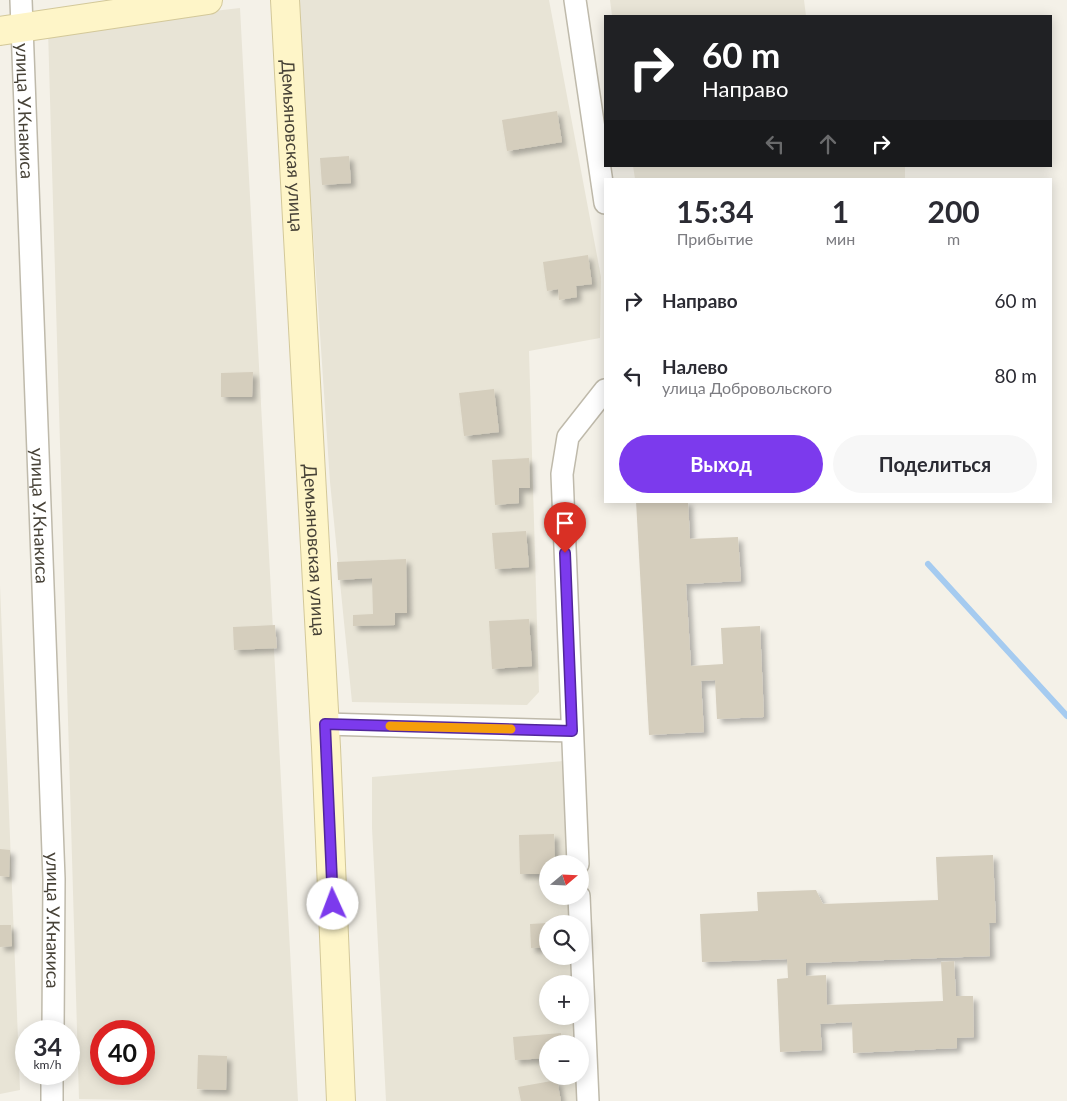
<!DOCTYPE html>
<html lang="ru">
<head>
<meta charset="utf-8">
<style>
  :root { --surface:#fff; --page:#f7f7f7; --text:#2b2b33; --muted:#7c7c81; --accent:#7c3aed }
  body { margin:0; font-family:Lato,sans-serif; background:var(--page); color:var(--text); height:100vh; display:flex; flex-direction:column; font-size:19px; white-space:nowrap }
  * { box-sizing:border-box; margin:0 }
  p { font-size:16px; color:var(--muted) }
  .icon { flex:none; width:28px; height:28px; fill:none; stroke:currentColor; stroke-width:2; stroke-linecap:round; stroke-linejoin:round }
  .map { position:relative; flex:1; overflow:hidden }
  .details { position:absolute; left:604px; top:178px; width:448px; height:325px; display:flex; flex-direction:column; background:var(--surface); border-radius:0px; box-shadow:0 2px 12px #0003 }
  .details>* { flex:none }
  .banner { position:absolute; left:604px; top:15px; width:448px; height:152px; border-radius:0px; box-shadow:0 2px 12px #0003; background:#202124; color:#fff; overflow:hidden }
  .needle { width:32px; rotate:71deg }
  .controls { position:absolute; left:539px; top:855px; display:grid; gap:10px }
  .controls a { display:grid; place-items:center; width:50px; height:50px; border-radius:50%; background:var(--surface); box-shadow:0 2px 12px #0003; font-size:25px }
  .speed { position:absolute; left:15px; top:1020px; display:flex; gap:10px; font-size:25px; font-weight:700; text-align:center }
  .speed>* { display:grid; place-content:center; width:65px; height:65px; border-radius:50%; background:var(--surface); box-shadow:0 2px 12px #0003; line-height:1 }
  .speed small { font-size:12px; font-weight:400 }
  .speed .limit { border:8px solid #d22; background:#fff; color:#111 }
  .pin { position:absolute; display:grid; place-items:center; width:42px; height:42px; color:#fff; margin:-51px -21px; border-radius:50% 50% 50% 0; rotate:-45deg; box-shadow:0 0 5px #0007 }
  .pin .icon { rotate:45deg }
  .me { position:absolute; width:55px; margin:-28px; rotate:358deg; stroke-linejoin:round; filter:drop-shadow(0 0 4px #0008) }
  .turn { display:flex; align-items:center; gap:18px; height:105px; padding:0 15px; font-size:22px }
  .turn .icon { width:65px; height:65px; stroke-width:2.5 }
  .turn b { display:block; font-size:35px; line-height:42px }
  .lanes { display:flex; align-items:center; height:48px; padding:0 15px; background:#0003; justify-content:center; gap:25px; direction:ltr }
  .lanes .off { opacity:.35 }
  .eta { display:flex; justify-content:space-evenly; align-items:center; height:85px; text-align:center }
  .eta b { font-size:30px; font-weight:700; line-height:35px }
  .primary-button { display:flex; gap:10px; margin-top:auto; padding:10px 15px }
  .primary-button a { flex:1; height:58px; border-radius:30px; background:var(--accent); color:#fff; font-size:20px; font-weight:700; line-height:58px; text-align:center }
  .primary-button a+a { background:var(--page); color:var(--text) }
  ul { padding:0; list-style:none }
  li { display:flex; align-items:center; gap:15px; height:75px; padding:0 15px }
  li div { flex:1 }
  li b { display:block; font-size:19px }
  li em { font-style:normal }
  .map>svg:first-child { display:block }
</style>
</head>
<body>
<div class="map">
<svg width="1067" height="1101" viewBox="0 0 1067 1101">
  <defs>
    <filter id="shadow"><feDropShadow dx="4.5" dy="4.5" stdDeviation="2.5" flood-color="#0004"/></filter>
  </defs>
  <rect width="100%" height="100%" fill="#f4f1e8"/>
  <path fill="#e8e4d6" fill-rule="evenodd" d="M 296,0 L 549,0 L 601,277 L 600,338 L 529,351 L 539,692 L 527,705 L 352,702 L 330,482 L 315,260 Z
    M 610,0 L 804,0 L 806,16 L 612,16 Z
    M 240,8 L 298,1101 L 201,1101 L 79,1099 L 48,30 ZM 101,1031 L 144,1031 L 144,1074 L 101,1074 Z
    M 633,166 L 905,166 L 905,179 L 635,179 Z
    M 0,585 L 20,1090 L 0,1094 Z
    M 564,761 L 568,864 L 548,864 L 548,896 L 569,896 L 570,924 L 548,924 L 548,956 L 571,956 L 572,984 L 548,984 L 548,1016 L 573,1016 L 575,1044 L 548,1044 L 548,1076 L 576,1076 L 577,1101 L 386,1101 L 372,828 L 372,777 Z"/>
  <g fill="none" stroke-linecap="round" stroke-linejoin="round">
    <path stroke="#a5cbf0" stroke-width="6" d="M 928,564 L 1067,716"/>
  </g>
  <path fill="#d5cebd" filter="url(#shadow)" d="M 557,111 L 562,142 L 507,151 L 502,120 Z
    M 349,156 L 351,183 L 322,185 L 320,158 Z
    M 588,255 L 592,284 L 576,286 L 577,297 L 559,300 L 558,289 L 547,291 L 543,262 Z
    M 253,372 L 252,397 L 221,397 L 221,373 Z
    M 494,389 L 499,432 L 464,436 L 459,393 Z
    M 529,458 L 530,488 L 519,488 L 519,503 L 495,505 L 492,460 Z
    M 636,501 L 688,501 L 690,539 L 738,537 L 741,581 L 686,584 L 691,666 L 723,664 L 721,628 L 760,626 L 764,717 L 717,719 L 715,680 L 701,681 L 704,732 L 649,735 Z
    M 526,531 L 529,567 L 495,569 L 492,533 Z
    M 406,559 L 407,613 L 395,613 L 395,625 L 353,626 L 353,615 L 373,614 L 372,578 L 338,580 L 337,562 Z
    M 529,619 L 532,666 L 492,669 L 489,621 Z
    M 275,625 L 277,648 L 234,650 L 233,627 Z
    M 554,834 L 555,864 L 548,864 L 548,874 L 520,874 L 519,835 Z
    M 0,849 L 10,850 L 9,877 L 0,876 Z
    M 993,855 L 996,923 L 989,923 L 990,956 L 806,963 L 806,976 L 826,975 L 827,1005 L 943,1001 L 941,962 L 954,961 L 956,996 L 973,996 L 974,1037 L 957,1038 L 957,1048 L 853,1053 L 852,1022 L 820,1024 L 822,1050 L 780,1052 L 777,979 L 788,978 L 787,959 L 702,962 L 700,914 L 758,911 L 757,892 L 816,890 L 823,904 L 938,900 L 936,857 Z
    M 548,923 L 548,947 L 531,948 L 530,924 Z
    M 0,925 L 11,925 L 12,946 L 0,947 Z
    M 561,1033 L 562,1044 L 548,1044 L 548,1058 L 515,1060 L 513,1037 Z
    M 198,1055 L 227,1056 L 226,1090 L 197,1089 Z
    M 557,1080 L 561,1101 L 521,1101 L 518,1087 Z"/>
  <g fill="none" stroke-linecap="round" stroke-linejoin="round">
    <defs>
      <g id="street">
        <path id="s1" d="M 21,0 L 54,879 L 53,1031"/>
        <path d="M 575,0 L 605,203"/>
        <path d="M 325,724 L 572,731"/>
        <path d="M 578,864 L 562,474 L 568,437 L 605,390"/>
        <path d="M 579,896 L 588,1101"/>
        <path d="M 52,1101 L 52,1074"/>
      </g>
      <g id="secondary">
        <path id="s2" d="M 285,0 L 326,747 L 341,1101"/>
        <path d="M 0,31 L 208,0"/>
      </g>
    </defs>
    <use href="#street" stroke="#bfbaab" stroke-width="24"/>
    <use href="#secondary" stroke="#d3c899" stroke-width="30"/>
    <use href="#street" stroke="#fff" stroke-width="21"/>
    <use href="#secondary" stroke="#fef5c8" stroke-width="28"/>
  </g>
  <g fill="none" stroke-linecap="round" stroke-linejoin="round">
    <defs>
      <path id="route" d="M 333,904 L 325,724 L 572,731 L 565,553"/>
    </defs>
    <use href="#route" stroke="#51269a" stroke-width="12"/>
    <use href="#route" stroke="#7c3aed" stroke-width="9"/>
    <path stroke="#f59e0b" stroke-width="9" d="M 390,726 L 511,729"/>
  </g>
  <g text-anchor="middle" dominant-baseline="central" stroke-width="5" stroke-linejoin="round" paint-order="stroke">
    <g font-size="18" fill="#474237" stroke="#fff">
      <text stroke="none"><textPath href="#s1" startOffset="111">улица У.Кнакиса</textPath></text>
      <text stroke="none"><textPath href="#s2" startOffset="146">Демьяновская улица</textPath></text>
      <text stroke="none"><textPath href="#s1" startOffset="516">улица У.Кнакиса</textPath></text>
      <text stroke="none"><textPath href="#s2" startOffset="551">Демьяновская улица</textPath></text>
      <text stroke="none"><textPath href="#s1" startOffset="921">улица У.Кнакиса</textPath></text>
    </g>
  </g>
</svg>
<div class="controls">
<a><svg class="needle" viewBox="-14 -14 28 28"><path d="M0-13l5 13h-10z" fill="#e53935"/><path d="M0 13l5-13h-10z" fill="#7c7c81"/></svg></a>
<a><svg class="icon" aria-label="search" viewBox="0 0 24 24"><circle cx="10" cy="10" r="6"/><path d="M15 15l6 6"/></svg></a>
<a>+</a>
<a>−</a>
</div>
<div class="speed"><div>34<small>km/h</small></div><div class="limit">40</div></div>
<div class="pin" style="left:565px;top:553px;background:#d93025"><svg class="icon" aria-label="arrive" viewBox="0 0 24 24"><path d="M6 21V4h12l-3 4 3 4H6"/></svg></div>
<svg class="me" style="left:333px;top:904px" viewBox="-20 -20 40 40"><circle r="19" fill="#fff"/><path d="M0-13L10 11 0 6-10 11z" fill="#7c3aed"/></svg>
<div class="banner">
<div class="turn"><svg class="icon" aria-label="right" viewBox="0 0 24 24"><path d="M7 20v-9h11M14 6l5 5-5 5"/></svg><div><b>60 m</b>Направо</div></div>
<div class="lanes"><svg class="icon off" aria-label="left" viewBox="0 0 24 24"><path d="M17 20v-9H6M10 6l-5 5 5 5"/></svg><svg class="icon off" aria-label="ahead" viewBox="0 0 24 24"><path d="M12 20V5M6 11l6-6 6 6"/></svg><svg class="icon" aria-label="right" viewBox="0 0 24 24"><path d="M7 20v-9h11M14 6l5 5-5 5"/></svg></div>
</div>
<section class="details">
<div class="eta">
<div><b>15:34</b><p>Прибытие</p></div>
<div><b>1</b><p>мин</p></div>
<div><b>200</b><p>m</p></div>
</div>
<ul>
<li><svg class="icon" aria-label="right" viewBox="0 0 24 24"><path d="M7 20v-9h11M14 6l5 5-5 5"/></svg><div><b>Направо</b></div><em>60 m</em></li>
<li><svg class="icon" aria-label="left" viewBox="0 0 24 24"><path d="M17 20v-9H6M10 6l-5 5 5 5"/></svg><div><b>Налево</b><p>улица Добровольского</p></div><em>80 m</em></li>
</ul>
<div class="primary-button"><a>Выход</a><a>Поделиться</a></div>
</section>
</div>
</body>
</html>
